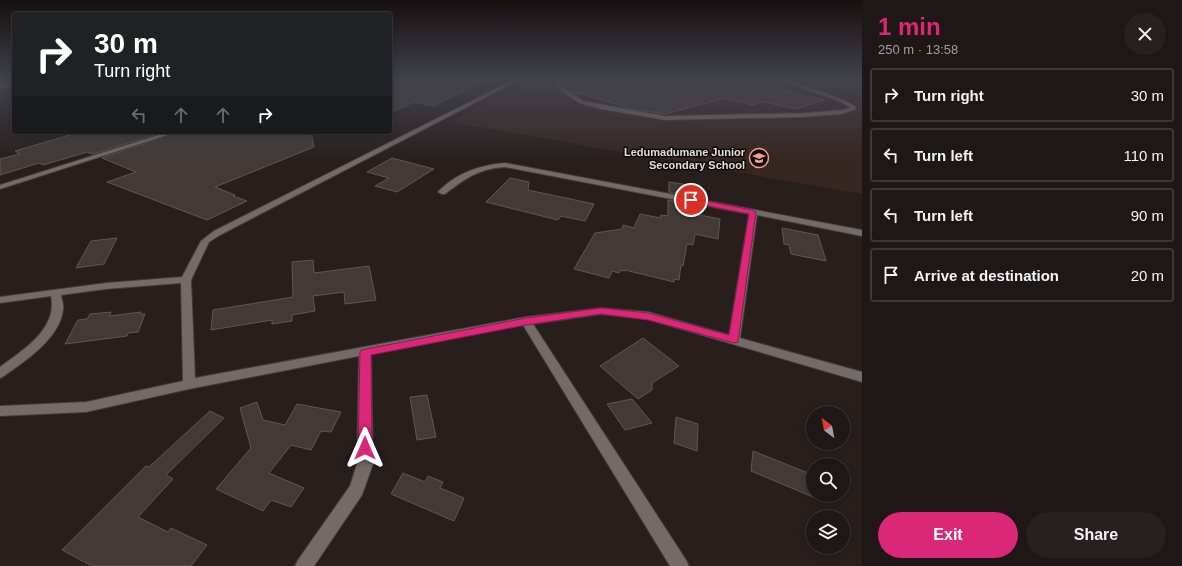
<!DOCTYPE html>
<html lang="en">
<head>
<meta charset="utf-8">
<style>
  :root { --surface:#1e1716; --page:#26201f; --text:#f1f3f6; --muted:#a19fa1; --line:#3c3635; --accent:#db2777 }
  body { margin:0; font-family:Helvetica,sans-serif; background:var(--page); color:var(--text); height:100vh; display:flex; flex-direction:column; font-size:15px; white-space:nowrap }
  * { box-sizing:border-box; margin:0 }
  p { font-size:13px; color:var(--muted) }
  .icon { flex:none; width:22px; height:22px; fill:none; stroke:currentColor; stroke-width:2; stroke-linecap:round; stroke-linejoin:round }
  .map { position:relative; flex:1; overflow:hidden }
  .sheet { display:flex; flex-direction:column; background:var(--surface); width:320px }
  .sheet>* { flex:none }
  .top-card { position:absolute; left:12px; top:12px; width:380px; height:122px; border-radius:4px; box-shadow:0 2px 10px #0003,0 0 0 1px var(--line); background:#202124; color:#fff; overflow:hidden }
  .needle { width:26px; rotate:328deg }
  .fabs { position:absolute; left:806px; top:406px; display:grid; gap:8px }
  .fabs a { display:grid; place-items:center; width:44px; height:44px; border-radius:50%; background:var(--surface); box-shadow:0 2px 10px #0003,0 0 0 1px var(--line); font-size:20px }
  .pin { position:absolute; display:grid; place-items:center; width:34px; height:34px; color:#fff; margin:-17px; border:2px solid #fff; border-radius:50%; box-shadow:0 1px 4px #0007 }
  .me { position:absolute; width:44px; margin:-22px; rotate:0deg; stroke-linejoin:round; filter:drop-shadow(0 0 3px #0008) }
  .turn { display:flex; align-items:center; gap:14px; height:84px; padding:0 16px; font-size:18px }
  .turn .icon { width:52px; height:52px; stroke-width:2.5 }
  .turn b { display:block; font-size:28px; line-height:34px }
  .lanes { display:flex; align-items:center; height:38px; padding:0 16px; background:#0003; justify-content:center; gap:20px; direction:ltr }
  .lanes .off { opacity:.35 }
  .round { display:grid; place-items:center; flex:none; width:42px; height:42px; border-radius:21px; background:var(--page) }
  .overview { display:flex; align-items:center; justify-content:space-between; height:68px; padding:0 16px }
  h1 { font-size:24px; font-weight:700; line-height:30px; color:var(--accent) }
  .action { display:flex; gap:8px; margin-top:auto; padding:8px 16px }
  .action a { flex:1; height:46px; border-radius:24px; background:var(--accent); color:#fff; font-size:16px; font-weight:700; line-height:46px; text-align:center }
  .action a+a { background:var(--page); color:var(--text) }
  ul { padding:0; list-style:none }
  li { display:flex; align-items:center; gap:12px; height:54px; margin:0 8px 6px; padding:0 8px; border:2px solid var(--line); border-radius:4px }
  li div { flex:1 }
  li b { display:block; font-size:15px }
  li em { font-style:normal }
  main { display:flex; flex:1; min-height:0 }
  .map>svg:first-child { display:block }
</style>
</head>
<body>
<main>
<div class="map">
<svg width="862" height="566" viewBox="0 0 862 566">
  <rect width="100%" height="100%" fill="#281f1d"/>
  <path fill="#362723" d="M 532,80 L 862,80 L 862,194 L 450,122 Z"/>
  <path fill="#433a38" stroke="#605654" d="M 390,80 L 486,80 L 434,106 L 414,102 L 390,113 Z
    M 561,80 L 737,80 L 824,100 L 795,109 L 765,102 L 752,105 L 725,98 L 665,114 L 633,109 L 571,91 L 565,87 Z
    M 80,132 L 145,132 L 155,135 L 93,154 L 87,152 L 43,165 L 39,163 L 0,175 L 0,159 L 20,154 L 15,151 Z
    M 178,132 L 311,132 L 314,147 L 215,187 L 235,195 L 233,196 L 247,201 L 207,220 L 107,182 L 136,172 L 102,158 Z
    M 392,158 L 434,169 L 397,192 L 375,186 L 389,178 L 367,172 Z
    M 510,178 L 529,182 L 528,190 L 594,204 L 585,221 L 561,216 L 558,220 L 486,202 Z
    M 669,182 L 689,185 L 687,196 L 669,192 Z
    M 668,200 L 685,203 L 684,212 L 720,219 L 718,239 L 695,234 L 693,245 L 687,244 L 683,266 L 681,265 L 679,280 L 674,279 L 674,282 L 625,270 L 625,271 L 620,270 L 619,273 L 612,271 L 609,278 L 574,269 L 595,233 L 622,229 L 623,225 L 634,228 L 640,214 L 661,218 L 661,215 L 668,216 Z
    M 782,228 L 818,235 L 826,261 L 791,254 L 789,245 L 784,244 Z
    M 117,238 L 104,264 L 76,268 L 91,241 Z
    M 313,260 L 314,273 L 369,266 L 376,300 L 345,304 L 344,292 L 313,296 L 315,311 L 292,315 L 292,321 L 272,324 L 272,320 L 211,330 L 213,310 L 293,297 L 292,262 Z
    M 111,312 L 109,316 L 141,312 L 140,314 L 145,314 L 138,332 L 128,333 L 127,336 L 65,344 L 78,320 L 87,319 L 90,314 Z
    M 643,338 L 679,366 L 652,383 L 652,390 L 638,399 L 600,366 Z
    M 427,395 L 436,437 L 417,440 L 410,397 Z
    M 632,399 L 652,423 L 625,430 L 607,404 Z
    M 257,402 L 263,420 L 285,425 L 297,404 L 341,412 L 331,432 L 321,431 L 311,450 L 291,445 L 269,473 L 304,488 L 291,507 L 271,500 L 263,511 L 216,489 L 251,448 L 240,408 Z
    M 210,411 L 224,418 L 166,475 L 173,479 L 138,517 L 168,532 L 171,528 L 207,545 L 191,566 L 92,566 L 62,550 L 146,466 L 149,467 Z
    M 676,417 L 698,424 L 697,451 L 674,443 Z
    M 753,451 L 813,475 L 813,497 L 751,471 Z
    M 403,473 L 425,482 L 428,476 L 443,482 L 440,488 L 464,498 L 454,521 L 391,494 Z"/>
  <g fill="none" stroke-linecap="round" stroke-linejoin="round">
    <defs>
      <path id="street" d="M 513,80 L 519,80 L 220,235 L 209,242 L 191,280 L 195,378 L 526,317 L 601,308 L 648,312 L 729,335 L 749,214 L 505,167 C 478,169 466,178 445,194 L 442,194 L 438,192 C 456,173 480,165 505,163 L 862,230 L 862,236 L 757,215 L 740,338 L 862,372 L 862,382 L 647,319 L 601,314 L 533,324 L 686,560 L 689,566 L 670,566 L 523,325 L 371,354 L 373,464 L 362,495 L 314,566 L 295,566 L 298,560 L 350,486 L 357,464 L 359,356 L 189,389 L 86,412 L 0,416 L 0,406 L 86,402 L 183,381 L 181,283 L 106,289 L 61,295 C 62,300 64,305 63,310 C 60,338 25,361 4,376 L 0,378 L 0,367 C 23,350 58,329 51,296 L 0,303 L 0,297 L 106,283 L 182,277 L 201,241 L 214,231 Z
        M 555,80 L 559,80 L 564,88 L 583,101 L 665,116 L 804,113 L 842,110 L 850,108 C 833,94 806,94 787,80 C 795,80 801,85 808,87 C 824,93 840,97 855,106 L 856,109 L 842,114 L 804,117 L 665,120 L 601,109 L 579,103 L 560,90 Z
        M 14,84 L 14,86 L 0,88 L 0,86 Z
        M 168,132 L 177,132 L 0,189 L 0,185 Z"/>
    </defs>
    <use href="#street" stroke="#423c3a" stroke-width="2"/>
    <use href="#street" fill="#746a67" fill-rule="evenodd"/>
  </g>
  <linearGradient id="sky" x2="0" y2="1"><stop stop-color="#161110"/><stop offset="0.5" stop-color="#42424c"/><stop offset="1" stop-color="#42424c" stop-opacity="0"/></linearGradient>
  <rect width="862" height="160" fill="url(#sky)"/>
  <path fill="#db2777" stroke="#8e194d" d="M 691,198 L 752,210 L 756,212 L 738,342 L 734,343 L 648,320 L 601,314 L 526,325 L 371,355 L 372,448 L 370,452 L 365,454 L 360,452 L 358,448 L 360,352 L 361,350 L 526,318 L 601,308 L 648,313 L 729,335 L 749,214 L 688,202 L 688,199 Z"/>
  <defs>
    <symbol id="school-ring" viewBox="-11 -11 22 22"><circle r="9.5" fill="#0e0a09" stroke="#f49e88" stroke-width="1.5"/><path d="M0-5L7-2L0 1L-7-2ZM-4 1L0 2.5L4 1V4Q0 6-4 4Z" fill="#f49e88"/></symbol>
  </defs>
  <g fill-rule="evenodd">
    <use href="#school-ring" x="748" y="147" width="22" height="22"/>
  </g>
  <g text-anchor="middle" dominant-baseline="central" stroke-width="3" stroke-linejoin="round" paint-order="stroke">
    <g font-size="11" font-weight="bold" fill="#e2dcdb" stroke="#0e0a09" text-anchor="end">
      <text x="745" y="152">Ledumadumane Junior<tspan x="745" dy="13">Secondary School</tspan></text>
    </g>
  </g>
</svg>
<div class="fabs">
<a><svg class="needle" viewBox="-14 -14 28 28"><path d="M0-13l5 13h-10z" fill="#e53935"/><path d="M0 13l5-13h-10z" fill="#a19fa1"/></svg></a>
<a><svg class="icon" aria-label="search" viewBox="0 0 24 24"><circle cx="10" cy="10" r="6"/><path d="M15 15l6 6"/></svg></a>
<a><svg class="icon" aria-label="layers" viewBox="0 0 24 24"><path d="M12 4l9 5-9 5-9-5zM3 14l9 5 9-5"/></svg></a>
</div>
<div class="pin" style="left:691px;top:200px;background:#d93025"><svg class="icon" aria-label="arrive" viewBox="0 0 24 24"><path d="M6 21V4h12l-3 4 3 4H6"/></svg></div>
<svg class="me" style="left:365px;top:448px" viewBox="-20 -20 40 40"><path d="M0-17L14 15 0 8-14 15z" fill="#db2777" stroke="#fff" stroke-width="4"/></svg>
<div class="top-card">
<div class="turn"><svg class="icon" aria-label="right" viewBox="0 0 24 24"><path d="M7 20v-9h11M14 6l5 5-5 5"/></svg><div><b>30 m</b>Turn right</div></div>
<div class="lanes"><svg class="icon off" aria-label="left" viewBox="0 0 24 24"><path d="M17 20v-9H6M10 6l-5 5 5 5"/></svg><svg class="icon off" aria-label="ahead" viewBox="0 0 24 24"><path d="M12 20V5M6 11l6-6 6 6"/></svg><svg class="icon off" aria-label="ahead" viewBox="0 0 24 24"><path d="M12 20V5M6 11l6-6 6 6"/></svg><svg class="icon" aria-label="right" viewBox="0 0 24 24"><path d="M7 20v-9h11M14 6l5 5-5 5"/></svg></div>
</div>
</div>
<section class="sheet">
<div class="overview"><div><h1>1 min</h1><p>250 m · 13:58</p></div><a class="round"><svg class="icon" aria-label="close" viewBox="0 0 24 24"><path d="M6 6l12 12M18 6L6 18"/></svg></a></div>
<ul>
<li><svg class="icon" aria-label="right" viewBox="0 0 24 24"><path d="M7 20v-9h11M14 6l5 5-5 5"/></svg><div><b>Turn right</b></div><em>30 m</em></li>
<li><svg class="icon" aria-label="left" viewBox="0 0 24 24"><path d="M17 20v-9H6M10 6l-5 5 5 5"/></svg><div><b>Turn left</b></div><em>110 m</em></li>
<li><svg class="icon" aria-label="left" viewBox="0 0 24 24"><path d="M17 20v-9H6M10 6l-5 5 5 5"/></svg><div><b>Turn left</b></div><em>90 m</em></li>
<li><svg class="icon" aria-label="arrive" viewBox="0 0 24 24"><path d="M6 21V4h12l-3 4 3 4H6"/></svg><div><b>Arrive at destination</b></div><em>20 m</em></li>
</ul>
<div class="action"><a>Exit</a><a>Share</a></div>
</section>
</main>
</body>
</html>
